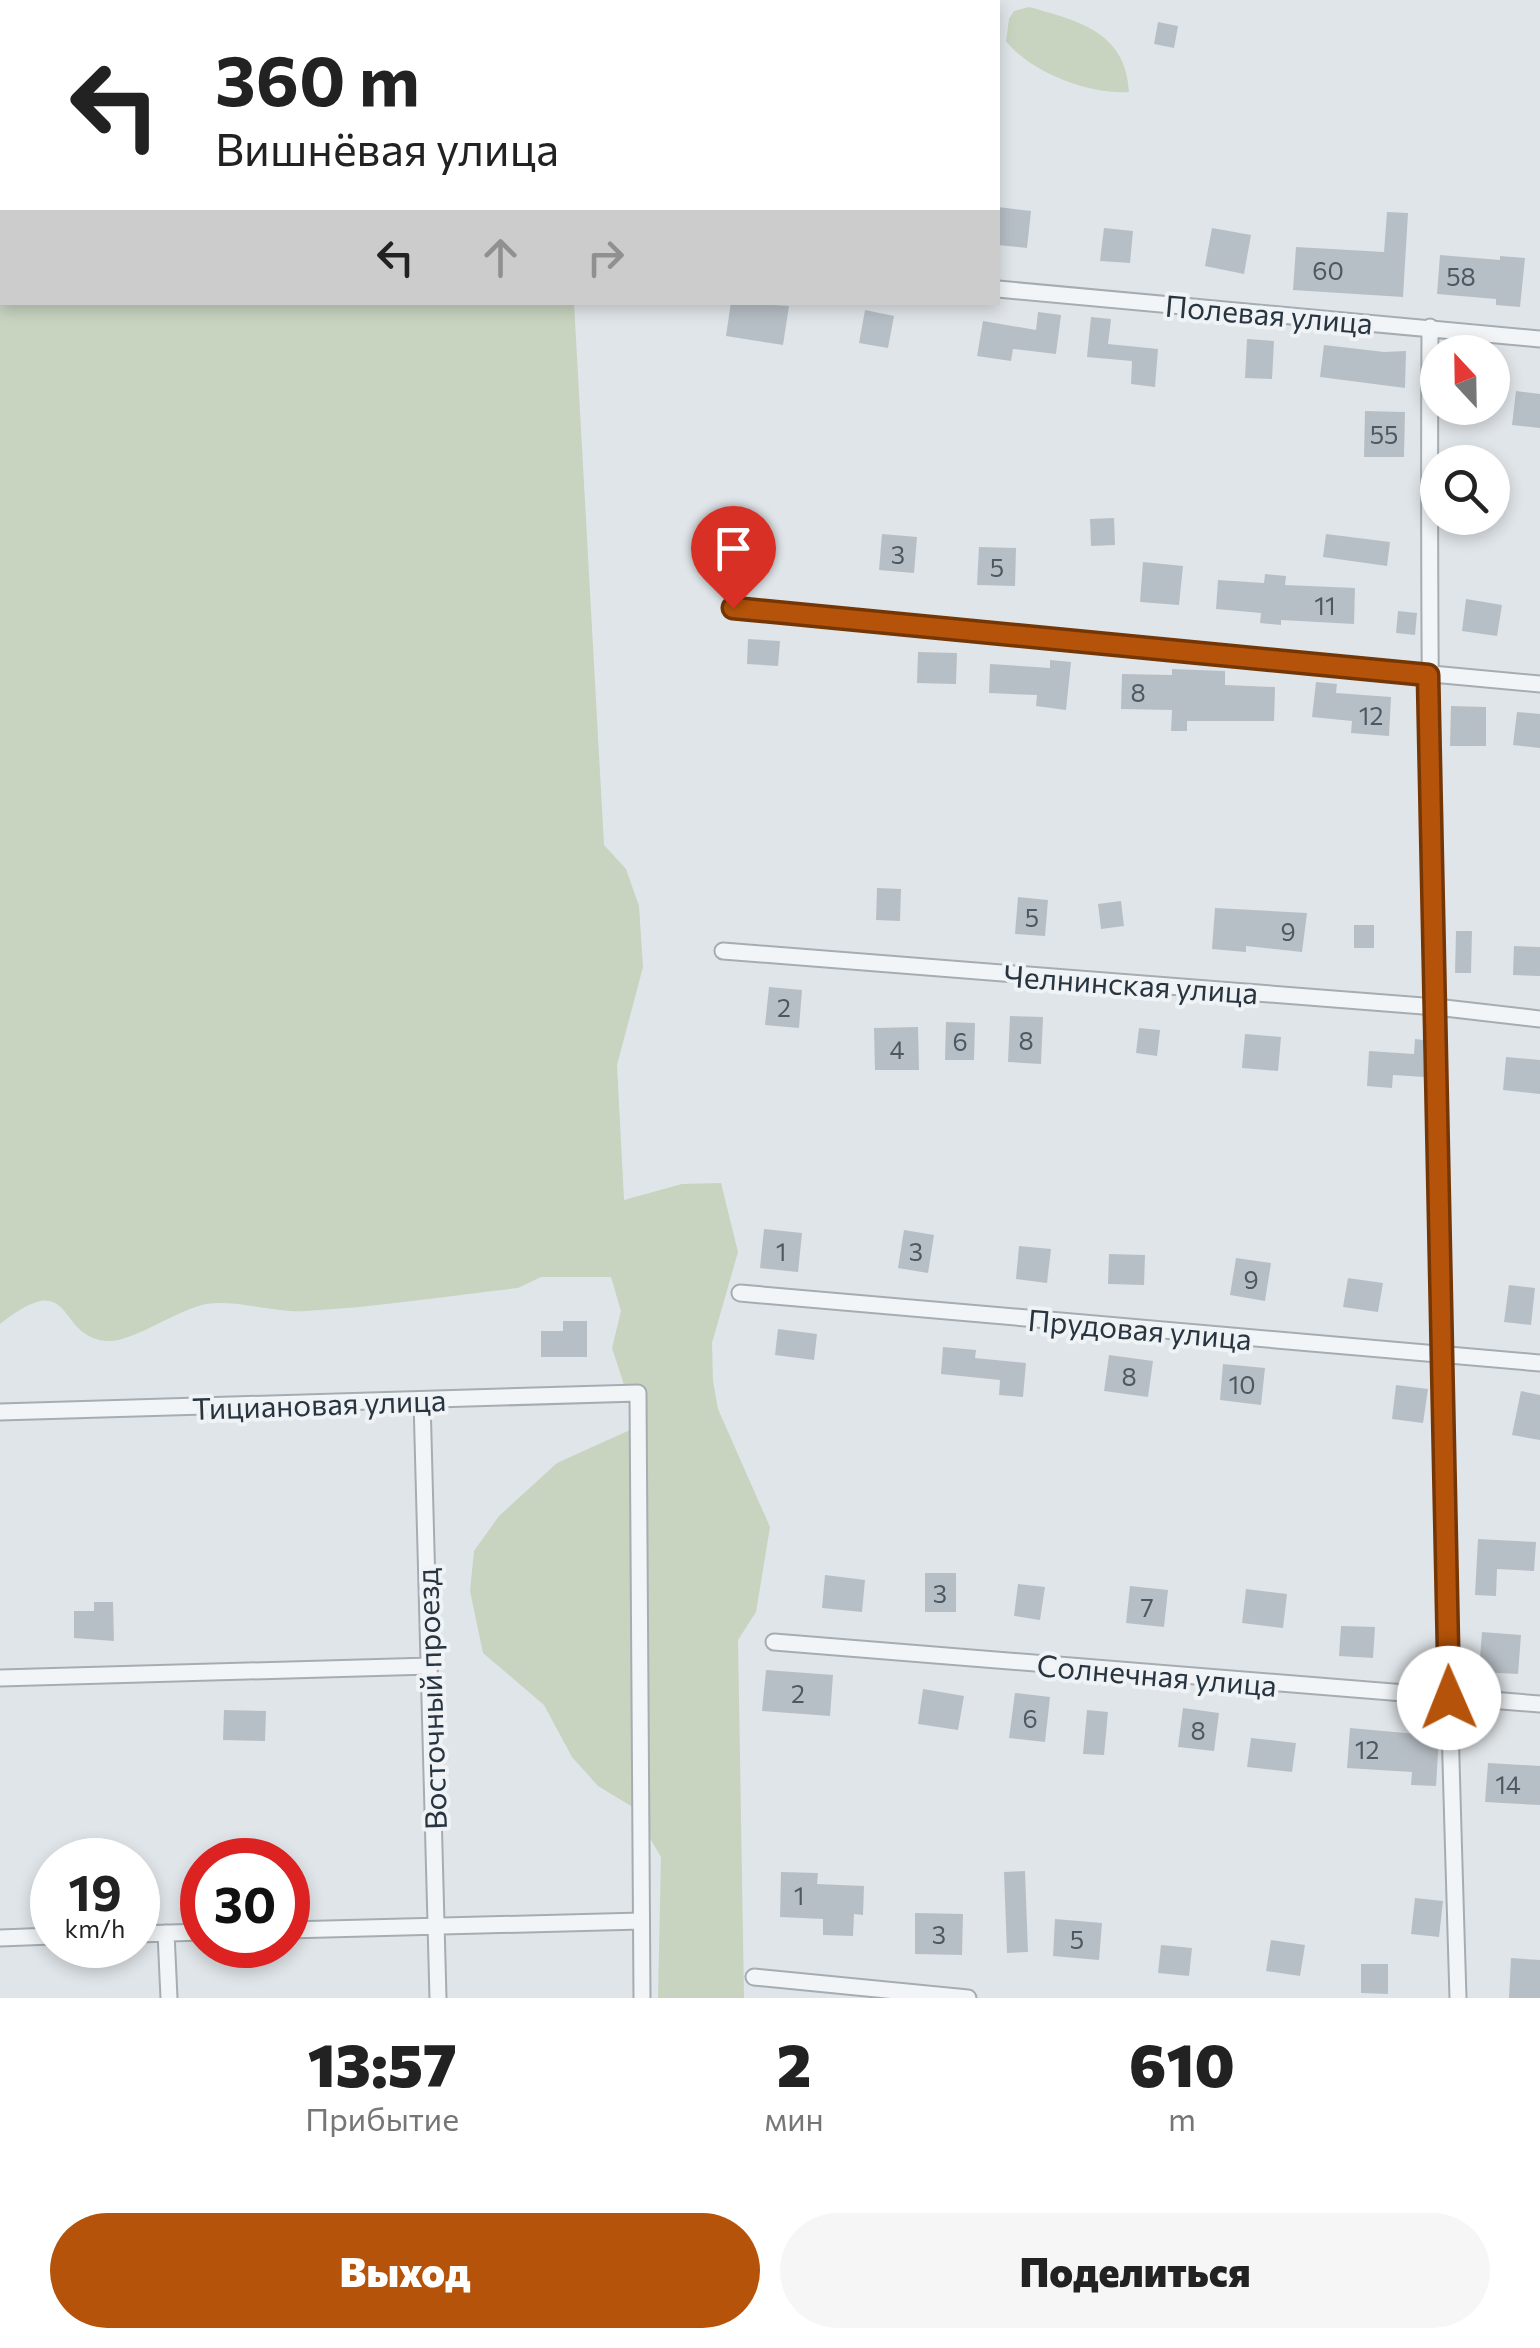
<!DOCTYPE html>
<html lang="ru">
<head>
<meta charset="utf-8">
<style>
  :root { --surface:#fff; --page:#f6f6f6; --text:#222; --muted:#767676; --accent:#b45309 }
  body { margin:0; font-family:Commissioner,sans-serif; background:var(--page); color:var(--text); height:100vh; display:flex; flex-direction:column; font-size:38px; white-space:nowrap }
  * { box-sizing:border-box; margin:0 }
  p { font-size:32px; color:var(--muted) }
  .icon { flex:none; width:55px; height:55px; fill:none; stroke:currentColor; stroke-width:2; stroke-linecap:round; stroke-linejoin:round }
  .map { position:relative; height:1998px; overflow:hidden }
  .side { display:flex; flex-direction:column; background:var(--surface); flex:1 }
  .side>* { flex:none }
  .banner { position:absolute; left:0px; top:0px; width:1000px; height:305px; box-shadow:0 5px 15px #0003; background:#fff; color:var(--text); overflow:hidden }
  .needle { width:65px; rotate:338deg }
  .controls { position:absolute; left:1420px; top:335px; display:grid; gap:20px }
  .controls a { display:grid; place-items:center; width:90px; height:90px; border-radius:50%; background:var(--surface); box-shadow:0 5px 15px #0003; font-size:50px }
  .speed { position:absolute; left:30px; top:1838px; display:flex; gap:20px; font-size:50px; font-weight:700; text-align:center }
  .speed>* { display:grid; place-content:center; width:130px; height:130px; border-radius:50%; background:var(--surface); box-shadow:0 5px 15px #0003; line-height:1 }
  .speed small { font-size:25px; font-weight:400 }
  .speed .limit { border:15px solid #d22; background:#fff; color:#111 }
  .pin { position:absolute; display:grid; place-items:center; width:85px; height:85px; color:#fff; margin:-102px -42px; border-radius:50% 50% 50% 0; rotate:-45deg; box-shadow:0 0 10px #0007 }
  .pin .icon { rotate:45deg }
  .me { position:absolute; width:110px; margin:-55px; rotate:359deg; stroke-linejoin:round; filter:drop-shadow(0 0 8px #0008) }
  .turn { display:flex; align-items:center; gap:35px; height:210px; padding:0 50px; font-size:45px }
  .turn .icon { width:130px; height:130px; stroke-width:2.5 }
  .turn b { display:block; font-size:70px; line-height:85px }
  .lanes { display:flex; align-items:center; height:95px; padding:0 50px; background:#0003; justify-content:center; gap:50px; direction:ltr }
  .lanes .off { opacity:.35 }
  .eta { display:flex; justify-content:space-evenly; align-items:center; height:170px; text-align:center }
  .eta b { font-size:60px; font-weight:800; line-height:70px }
  .cta { display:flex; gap:20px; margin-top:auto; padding:20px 50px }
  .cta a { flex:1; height:115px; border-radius:60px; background:var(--accent); color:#fff; font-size:40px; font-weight:800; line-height:115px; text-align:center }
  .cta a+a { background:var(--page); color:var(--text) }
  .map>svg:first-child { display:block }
</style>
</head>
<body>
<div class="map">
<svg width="1540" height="1998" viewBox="0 0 1540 1998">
  <rect width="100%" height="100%" fill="#e0e5e9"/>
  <path fill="#c8d3c0" d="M 1029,7 C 1079,21 1126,32 1129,92 C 1090,95 1030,72 1006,41 L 1009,19 L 1014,11 Z
    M 0,150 L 2,150 L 2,302 L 574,303 L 604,845 L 626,869 L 639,906 L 643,967 L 617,1065 L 624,1200 L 682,1184 L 721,1183 L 738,1252 L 712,1343 L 713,1381 L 718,1409 L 770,1527 L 756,1612 L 738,1640 L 744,1998 L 658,1998 L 661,1857 L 631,1806 L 598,1786 L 572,1757 L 544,1705 L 483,1653 L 470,1591 L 474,1551 L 499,1516 L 557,1463 L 630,1430 L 632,1409 L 612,1348 L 621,1311 L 611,1277 L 541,1277 L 518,1288 C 447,1296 376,1307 305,1311 C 274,1313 236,1299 206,1304 C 179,1309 131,1343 107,1341 C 54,1337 76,1264 0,1324 Z"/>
  <path fill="#b7bfc6" d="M 1158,22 L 1178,26 L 1174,48 L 1154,44 Z
    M 998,207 L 1031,211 L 1027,248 L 998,245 Z
    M 1387,212 L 1408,213 L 1403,297 L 1293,290 L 1296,247 L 1384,252 Z
    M 1104,228 L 1133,231 L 1130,263 L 1100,261 Z
    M 1212,228 L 1251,235 L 1244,274 L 1205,266 Z
    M 1440,255 L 1500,260 L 1500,256 L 1525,258 L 1520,307 L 1496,305 L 1496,299 L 1437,294 Z
    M 731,302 L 789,306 L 783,345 L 726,336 Z
    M 865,310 L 894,316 L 888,348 L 859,343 Z
    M 1038,312 L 1061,315 L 1056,354 L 1013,349 L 1011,361 L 977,356 L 983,321 L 1036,330 Z
    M 1091,317 L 1111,319 L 1108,344 L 1158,349 L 1155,387 L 1131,384 L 1132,361 L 1087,357 Z
    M 1247,339 L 1274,341 L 1272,379 L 1245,378 Z
    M 1324,345 L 1384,352 L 1406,351 L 1405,388 L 1320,377 Z
    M 1516,391 L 1540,394 L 1540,428 L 1512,425 Z
    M 1365,411 L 1405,412 L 1404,457 L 1364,457 Z
    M 1114,518 L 1115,545 L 1091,546 L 1090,519 Z
    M 882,534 L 917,537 L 914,573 L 879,570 Z
    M 1326,534 L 1390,542 L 1387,566 L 1323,557 Z
    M 979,547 L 1016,548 L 1015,586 L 977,585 Z
    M 1143,562 L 1183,566 L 1179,605 L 1140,602 Z
    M 1265,574 L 1286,576 L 1285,585 L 1355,588 L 1354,624 L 1281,620 L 1281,625 L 1260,623 L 1261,613 L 1216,609 L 1218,580 L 1264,583 Z
    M 1466,599 L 1502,605 L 1497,636 L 1462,631 Z
    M 1398,611 L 1417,613 L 1415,635 L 1396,633 Z
    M 748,639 L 780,641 L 778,666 L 747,664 Z
    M 918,652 L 957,653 L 956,684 L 917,683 Z
    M 1050,660 L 1071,662 L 1066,710 L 1036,706 L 1037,695 L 989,693 L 990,664 L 1050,668 Z
    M 1172,669 L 1225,671 L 1225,685 L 1275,687 L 1274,721 L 1187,721 L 1187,731 L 1171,731 L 1172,710 L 1121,709 L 1122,674 L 1172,675 Z
    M 1316,682 L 1337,684 L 1336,693 L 1391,697 L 1389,736 L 1351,733 L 1352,721 L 1312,717 Z
    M 1451,706 L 1486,707 L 1486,746 L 1450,746 Z
    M 1517,712 L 1540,714 L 1540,748 L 1513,745 Z
    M 877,888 L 901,889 L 900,921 L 876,920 Z
    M 1018,897 L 1048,900 L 1045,936 L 1015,934 Z
    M 1121,901 L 1124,926 L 1101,929 L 1098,904 Z
    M 1215,908 L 1307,913 L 1302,952 L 1246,946 L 1246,952 L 1212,949 Z
    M 1354,925 L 1374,925 L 1374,948 L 1354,948 Z
    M 1456,931 L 1472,931 L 1471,973 L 1455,973 Z
    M 1514,946 L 1540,947 L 1540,976 L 1513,975 Z
    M 769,987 L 802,990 L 799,1028 L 765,1025 Z
    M 1010,1016 L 1043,1017 L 1041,1064 L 1008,1062 Z
    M 946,1022 L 975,1023 L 974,1060 L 945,1060 Z
    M 918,1027 L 919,1070 L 875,1070 L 874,1028 Z
    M 1139,1028 L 1160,1030 L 1157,1056 L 1136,1053 Z
    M 1245,1034 L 1281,1037 L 1278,1071 L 1242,1068 Z
    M 1415,1039 L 1423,1040 L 1424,1077 L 1393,1075 L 1392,1088 L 1367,1086 L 1369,1051 L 1414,1054 Z
    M 1506,1057 L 1540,1060 L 1540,1094 L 1503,1090 Z
    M 764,1229 L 802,1233 L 798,1272 L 760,1268 Z
    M 904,1230 L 934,1235 L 928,1273 L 898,1268 Z
    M 1019,1246 L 1051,1249 L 1047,1283 L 1016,1279 Z
    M 1109,1254 L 1145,1255 L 1144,1285 L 1108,1284 Z
    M 1236,1258 L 1271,1263 L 1265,1301 L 1230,1295 Z
    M 1348,1278 L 1383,1283 L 1378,1312 L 1343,1307 Z
    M 1509,1285 L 1535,1288 L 1531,1325 L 1504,1322 Z
    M 563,1321 L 587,1321 L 587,1357 L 541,1357 L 541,1331 L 563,1331 Z
    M 778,1329 L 817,1334 L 814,1360 L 775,1355 Z
    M 943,1347 L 976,1350 L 975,1358 L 1026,1363 L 1023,1397 L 999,1395 L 1000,1380 L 941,1374 Z
    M 1109,1355 L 1153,1361 L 1148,1397 L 1104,1391 Z
    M 1223,1364 L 1265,1368 L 1261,1405 L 1220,1400 Z
    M 1396,1385 L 1428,1389 L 1423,1423 L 1392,1419 Z
    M 1521,1391 L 1540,1395 L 1540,1440 L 1512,1435 Z
    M 1478,1539 L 1536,1542 L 1534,1571 L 1497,1569 L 1496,1596 L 1475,1595 Z
    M 925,1573 L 956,1573 L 956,1612 L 925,1612 Z
    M 825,1575 L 865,1580 L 862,1612 L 822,1608 Z
    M 1018,1584 L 1045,1587 L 1040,1620 L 1014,1616 Z
    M 1130,1586 L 1168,1590 L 1164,1627 L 1126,1623 Z
    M 1246,1589 L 1287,1594 L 1283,1628 L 1242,1623 Z
    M 94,1602 L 113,1602 L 114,1641 L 74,1638 L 74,1611 L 94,1611 Z
    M 1341,1626 L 1375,1627 L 1373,1658 L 1339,1656 Z
    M 1482,1632 L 1521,1635 L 1518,1674 L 1479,1672 Z
    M 766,1670 L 833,1675 L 830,1716 L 762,1711 Z
    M 923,1689 L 964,1696 L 958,1730 L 918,1724 Z
    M 1015,1693 L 1050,1697 L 1045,1742 L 1009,1738 Z
    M 1183,1708 L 1219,1713 L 1214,1751 L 1178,1747 Z
    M 224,1710 L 266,1711 L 265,1741 L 223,1740 Z
    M 1087,1710 L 1108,1712 L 1104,1755 L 1083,1754 Z
    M 1350,1728 L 1439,1736 L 1436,1786 L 1411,1785 L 1412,1772 L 1347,1768 Z
    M 1251,1738 L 1296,1743 L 1292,1772 L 1247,1767 Z
    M 1488,1763 L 1540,1766 L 1540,1805 L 1485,1802 Z
    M 1025,1871 L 1028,1952 L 1007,1953 L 1004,1872 Z
    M 781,1872 L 818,1873 L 817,1884 L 864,1886 L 863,1915 L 854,1914 L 853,1936 L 823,1935 L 823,1919 L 780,1917 Z
    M 1415,1898 L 1443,1901 L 1439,1937 L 1411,1934 Z
    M 915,1913 L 963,1914 L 962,1955 L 915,1954 Z
    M 1055,1919 L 1102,1923 L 1099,1960 L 1053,1956 Z
    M 1271,1940 L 1305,1945 L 1300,1976 L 1266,1971 Z
    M 1161,1945 L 1192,1948 L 1189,1976 L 1158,1973 Z
    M 1511,1958 L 1540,1960 L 1540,1998 L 1509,1998 Z
    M 1361,1964 L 1388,1964 L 1388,1994 L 1361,1993 Z"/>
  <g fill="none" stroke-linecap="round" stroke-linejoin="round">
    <defs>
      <path id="minor" d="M 539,0 L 551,2
        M 998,289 L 1540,339
        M 1430,327 C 1427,884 1441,1441 1458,1998
        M 733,609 L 1540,684
        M 723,951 L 1436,1007 L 1540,1019
        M 740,1293 L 1540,1363
        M 422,1400 L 438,1998
        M 0,1412 L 638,1393 L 642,1998
        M 774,1642 L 1540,1704
        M 0,1678 L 430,1666
        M 288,1930 L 641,1921
        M 166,1933 L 169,1998
        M 138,1934 L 202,1932
        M 0,1938 L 52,1936
        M 754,1977 L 968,1998"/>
    </defs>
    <use href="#minor" stroke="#a5adb3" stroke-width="19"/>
    <use href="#minor" stroke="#f2f5f7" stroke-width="15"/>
  </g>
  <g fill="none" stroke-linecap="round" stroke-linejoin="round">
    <defs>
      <path id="route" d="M 733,608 L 1428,675 L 1449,1698"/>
    </defs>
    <use href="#route" stroke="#753606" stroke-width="25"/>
    <use href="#route" stroke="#b45309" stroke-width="18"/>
  </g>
  <g text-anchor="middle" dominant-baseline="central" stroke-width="8" stroke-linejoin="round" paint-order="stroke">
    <g font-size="25" fill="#4c5862">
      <text x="1328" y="270">60</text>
      <text x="1461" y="276">58</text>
      <text x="1384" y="434">55</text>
      <text x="898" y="554">3</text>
      <text x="997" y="567">5</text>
      <text x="1325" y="605">11</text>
      <text x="1138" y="692">8</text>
      <text x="1371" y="715">12</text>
      <text x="1032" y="917">5</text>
      <text x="1288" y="931">9</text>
      <text x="784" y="1007">2</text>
      <text x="1026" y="1040">8</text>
      <text x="960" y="1041">6</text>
      <text x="897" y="1049">4</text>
      <text x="781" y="1251">1</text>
      <text x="916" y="1251">3</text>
      <text x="1251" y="1279">9</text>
      <text x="1129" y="1376">8</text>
      <text x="1242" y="1384">10</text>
      <text x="940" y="1593">3</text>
      <text x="1147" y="1607">7</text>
      <text x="798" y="1693">2</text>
      <text x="1030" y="1718">6</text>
      <text x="1198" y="1730">8</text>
      <text x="1367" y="1749">12</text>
      <text x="1508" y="1784">14</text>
      <text x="799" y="1895">1</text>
      <text x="939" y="1934">3</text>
      <text x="1077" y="1939">5</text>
    </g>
    <g font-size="30" fill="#283541" stroke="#eff3f6">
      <text transform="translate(1269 313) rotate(5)">Полевая улица</text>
      <text transform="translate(1131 983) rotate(4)">Челнинская улица</text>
      <text transform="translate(1140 1328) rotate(5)">Прудовая улица</text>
      <text transform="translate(319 1403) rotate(-2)">Тициановая улица</text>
      <text transform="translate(1157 1674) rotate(5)">Солнечная улица</text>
      <text transform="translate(430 1699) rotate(-92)">Восточный проезд</text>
    </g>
  </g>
</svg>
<div class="controls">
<a><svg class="needle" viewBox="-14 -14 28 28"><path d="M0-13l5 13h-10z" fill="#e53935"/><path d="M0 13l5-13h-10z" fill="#767676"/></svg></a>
<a><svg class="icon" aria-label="search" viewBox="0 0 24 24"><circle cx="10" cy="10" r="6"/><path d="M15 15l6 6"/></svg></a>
</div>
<div class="speed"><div>19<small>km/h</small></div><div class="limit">30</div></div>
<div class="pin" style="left:733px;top:608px;background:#d93025"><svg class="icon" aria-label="arrive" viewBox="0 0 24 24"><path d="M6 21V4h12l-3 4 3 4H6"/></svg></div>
<svg class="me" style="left:1449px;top:1698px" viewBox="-20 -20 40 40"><circle r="19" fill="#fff"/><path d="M0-13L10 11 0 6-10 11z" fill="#b45309"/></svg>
<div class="banner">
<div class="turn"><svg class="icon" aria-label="left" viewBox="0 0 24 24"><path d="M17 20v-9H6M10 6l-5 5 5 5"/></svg><div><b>360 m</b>Вишнёвая улица</div></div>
<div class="lanes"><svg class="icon" aria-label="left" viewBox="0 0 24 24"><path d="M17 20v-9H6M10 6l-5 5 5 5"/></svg><svg class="icon off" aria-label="ahead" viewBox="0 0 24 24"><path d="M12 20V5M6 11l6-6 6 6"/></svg><svg class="icon off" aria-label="right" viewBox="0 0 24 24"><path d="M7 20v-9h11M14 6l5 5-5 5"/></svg></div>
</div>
</div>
<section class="side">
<div class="eta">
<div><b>13:57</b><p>Прибытие</p></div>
<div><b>2</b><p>мин</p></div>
<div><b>610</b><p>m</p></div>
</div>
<div class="cta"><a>Выход</a><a>Поделиться</a></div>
</section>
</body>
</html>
